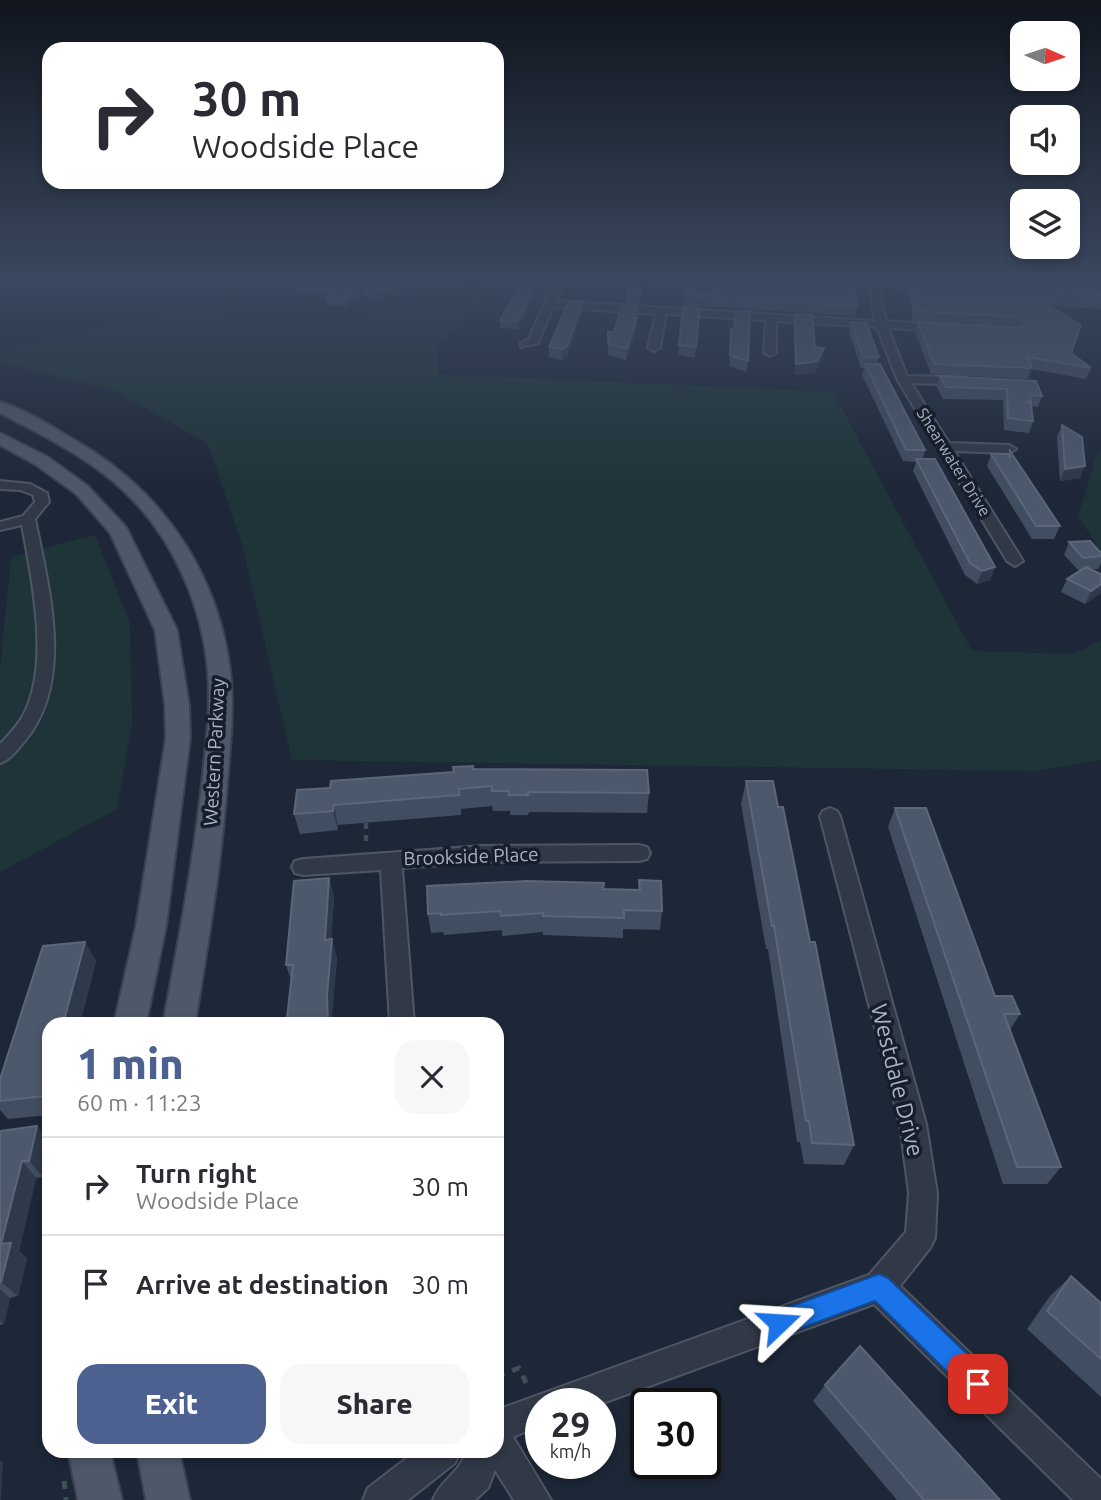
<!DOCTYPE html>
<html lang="en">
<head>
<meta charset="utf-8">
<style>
  :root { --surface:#fff; --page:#f7f7f7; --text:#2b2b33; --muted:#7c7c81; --line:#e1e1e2; --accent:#4c618f }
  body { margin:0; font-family:Ubuntu,sans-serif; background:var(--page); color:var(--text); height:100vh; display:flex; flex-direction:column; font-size:26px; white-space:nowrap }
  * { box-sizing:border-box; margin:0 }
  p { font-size:23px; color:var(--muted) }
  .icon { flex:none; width:38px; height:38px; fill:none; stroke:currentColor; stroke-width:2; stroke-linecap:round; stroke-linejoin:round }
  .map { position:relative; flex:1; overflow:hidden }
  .panel { position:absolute; left:42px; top:1017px; width:462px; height:441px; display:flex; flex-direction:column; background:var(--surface); border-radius:21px; box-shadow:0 4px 10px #0003 }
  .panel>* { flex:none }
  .banner { position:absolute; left:42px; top:42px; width:462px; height:147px; border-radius:21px; box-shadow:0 4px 10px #0003; background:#fff; color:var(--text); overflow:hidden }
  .needle { width:46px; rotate:93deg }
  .fabs { position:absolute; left:1010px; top:21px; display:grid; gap:14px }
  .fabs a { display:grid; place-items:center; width:70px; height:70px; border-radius:14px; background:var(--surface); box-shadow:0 4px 10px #0003; font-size:35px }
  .speed { position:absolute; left:525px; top:1388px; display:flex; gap:14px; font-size:35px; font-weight:700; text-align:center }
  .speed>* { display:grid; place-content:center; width:91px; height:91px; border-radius:50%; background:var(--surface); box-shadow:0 4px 10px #0003; line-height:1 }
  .speed small { font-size:18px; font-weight:400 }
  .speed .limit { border:4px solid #111; border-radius:10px; background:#fff; color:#111 }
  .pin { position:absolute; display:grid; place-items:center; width:60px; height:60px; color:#fff; margin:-30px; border-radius:14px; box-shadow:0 4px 10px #0006 }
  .me { position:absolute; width:77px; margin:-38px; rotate:70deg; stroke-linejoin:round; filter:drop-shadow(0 0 5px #0008) }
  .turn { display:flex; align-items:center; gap:24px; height:147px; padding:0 35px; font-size:32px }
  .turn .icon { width:91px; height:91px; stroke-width:2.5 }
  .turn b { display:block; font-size:49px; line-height:60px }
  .round { display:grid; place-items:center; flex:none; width:74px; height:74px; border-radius:21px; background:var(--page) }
  .head { display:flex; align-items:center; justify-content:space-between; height:119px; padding:0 35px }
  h1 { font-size:42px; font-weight:800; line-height:52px; color:var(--accent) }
  .action { display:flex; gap:14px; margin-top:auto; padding:14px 35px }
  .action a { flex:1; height:80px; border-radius:21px; background:var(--accent); color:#fff; font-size:28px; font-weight:800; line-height:80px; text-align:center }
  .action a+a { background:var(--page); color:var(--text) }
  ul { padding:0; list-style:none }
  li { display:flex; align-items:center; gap:21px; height:98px; padding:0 35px; border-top:2px solid var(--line) }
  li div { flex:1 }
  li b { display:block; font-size:26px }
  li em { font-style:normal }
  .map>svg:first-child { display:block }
</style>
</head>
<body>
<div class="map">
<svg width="1101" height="1500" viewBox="0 0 1101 1500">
  <rect width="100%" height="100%" fill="#1d2737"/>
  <path fill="#1f3438" d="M 477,283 L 486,296 L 438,343 L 438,374 L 833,392 L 972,651 L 1073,654 L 1101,640 L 1101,760 L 1037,771 L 292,760 L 242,544 L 208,444 L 118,392 L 0,362 L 0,351 L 229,300 L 223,327 L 340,325 Z
    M 1101,452 L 1101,552 L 1078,516 L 1097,454 Z
    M 95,535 L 130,623 L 132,723 L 117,809 L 0,872 L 0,671 L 11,557 Z"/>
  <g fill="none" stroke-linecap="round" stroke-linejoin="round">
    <defs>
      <path id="minor" d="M 547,280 L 557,280 L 561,289 L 556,301 L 875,321 L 869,286 L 825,280 L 880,280 L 936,285 L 936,289 L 933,290 L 879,286 L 886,321 L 943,325 L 948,328 L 943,331 L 888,328 L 907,376 L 964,377 L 970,381 L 964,385 L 911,383 L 949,443 L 1009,445 L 1016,449 L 1009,453 L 954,451 L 1023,561 L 1015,566 L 1007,561 L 897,379 L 877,327 L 776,321 L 776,353 L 770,356 L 764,353 L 766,320 L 666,314 L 660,348 L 654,351 L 648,348 L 656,314 L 553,307 L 538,343 L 521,347 L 521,343 L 529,339 L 551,289 Z
        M 0,481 L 30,484 L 47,493 L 49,502 L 35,519 C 49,589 75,682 24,742 C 17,750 10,760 0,763 L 0,744 C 9,735 18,725 24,714 C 50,663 32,579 22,525 L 0,530 L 0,522 L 23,516 L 35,502 L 33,495 L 20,490 L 0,489 Z
        M 830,808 L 837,811 L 840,816 L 926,1124 L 937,1193 L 935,1238 L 930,1248 L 900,1286 L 1101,1479 L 1101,1500 L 1073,1500 L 874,1304 L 600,1404 L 541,1404 L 541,1425 L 513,1437 L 551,1500 L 514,1500 L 495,1470 L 488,1488 L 475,1500 L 433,1500 C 441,1479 460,1474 466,1451 L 497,1451 L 497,1410 L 869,1275 L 906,1232 L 909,1193 L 900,1124 L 820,816 L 823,811 Z
        M 639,845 L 647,847 L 650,853 L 647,859 L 639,861 L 483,862 L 402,868 L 414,1024 L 390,1024 L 381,870 L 303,875 L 295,873 L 292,867 L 295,861 L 303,859 L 483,846 Z
        M 416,1451 L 460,1451 L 455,1463 L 408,1500 L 363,1500 L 368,1488 Z"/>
      <path id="major" d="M 0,402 C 26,409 70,437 94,452 C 169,501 219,580 230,670 C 235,712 229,756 226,797 C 220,873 207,949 195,1024 L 163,1024 C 178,944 193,864 202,783 C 206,746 211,709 208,672 C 203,610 176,545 133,500 C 96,461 46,437 0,413 Z
        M 0,433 L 48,457 L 88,486 L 126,527 L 177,630 L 189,705 L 190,738 L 166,926 L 146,1024 L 114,1024 L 136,926 L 166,738 L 165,705 L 155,630 L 110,533 L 76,494 L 36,465 L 0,445 Z
        M 68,1451 L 110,1451 L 122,1500 L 78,1500 Z
        M 137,1451 L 179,1451 L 190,1500 L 146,1500 Z"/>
    </defs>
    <use href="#minor" stroke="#4e5666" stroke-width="4"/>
    <use href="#major" stroke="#3a4251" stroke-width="4"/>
    <path stroke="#3d5155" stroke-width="4.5" stroke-dasharray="6 6" stroke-linecap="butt" d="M 366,823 L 366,845"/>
    <path stroke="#3d5155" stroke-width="5" stroke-dasharray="8 8" stroke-linecap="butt" d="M 497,1376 L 519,1368 L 529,1389
      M 64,1481 L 66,1500"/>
    <use href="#minor" fill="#313947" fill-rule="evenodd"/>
    <use href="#major" fill="#4e5868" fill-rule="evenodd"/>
  </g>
  <path fill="#414d60" d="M 309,281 L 375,281 L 358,286 L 361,294 L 346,307 L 327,305 L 326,298 L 331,293 L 298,293 L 296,286 Z
    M 514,281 L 542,281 L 518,329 L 500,328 L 500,320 L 521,285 Z
    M 728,281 L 852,281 L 857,307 L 855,316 L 701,306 L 702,297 L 730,283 Z
    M 908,281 L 1101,292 L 1101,309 L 1050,306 L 1071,353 L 1091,368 L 1086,379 L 1031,369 L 1028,379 L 931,374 L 915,332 L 918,322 L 1018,328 L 913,321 L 911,313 L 912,308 L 906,290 Z
    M 934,281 L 1101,281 L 1101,287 L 1100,291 Z
    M 449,283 L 374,300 L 363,294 L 362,287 Z
    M 641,288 L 639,304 L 626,303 L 626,293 Z
    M 686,290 L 702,291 L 700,307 L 684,306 Z
    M 637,305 L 636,318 L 637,318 L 637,329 L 626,360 L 608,355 L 608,332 L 614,332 Z
    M 683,307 L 700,308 L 695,358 L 678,355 Z
    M 582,312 L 567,356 L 562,360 L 549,357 L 549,347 Z
    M 795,314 L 815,347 L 824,348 L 822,359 L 815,372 L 795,375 L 794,325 Z
    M 851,322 L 879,357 L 877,364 L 925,450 L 923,459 L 995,567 L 990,580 L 977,584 L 965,575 L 913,471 L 916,462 L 903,461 L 862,375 L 864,368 L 861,368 L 849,333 Z
    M 731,329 L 733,329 L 748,361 L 747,372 L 729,366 Z
    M 940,376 L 1042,396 L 1038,407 L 1031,406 L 1033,421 L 1029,433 L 1004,430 L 1003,400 L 943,399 L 937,387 Z
    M 1062,425 L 1080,478 L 1060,481 L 1057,437 Z
    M 1010,451 L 1060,526 L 1054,539 L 1032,539 L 987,466 L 991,454 L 1009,455 Z
    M 1069,542 L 1101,553 L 1101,563 L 1098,569 L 1092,569 L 1101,574 L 1101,593 L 1085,604 L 1061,592 L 1067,579 L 1081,570 L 1078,570 L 1064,555 Z
    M 473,769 L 649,793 L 647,813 L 529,812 L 528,815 L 510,815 L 510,811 L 493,811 L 492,806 L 461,809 L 461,815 L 338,825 L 338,830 L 300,834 L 294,814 L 330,788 Z
    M 746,781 L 778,807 L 810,942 L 854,1145 L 844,1165 L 804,1164 L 800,1142 L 797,1142 L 768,949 L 766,949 L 741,804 Z
    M 895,808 L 995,996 L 1020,1014 L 1010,1030 L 1061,1167 L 1047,1184 L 1003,1184 L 888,827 Z
    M 329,878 L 334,898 L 331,939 L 337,958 L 332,1013 L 333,1024 L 284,1024 L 287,1018 L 291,980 L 286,965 Z
    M 639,880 L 662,911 L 660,930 L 623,929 L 623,938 L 543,935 L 543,932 L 502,936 L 502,930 L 444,935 L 443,932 L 431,933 L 428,914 L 603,889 L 638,890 Z
    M 85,942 L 96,961 L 80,1024 L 49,1024 L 49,1115 L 8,1119 L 0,1110 L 0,1079 Z
    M 0,1131 L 49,1141 L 49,1152 L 43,1177 L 36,1178 L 19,1251 L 27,1258 L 18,1296 L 10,1298 L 4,1324 L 0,1325 Z
    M 1071,1276 L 1101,1303 L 1101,1397 L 1027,1329 L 1050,1296 Z
    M 825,1385 L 1000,1500 L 897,1500 L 813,1401 Z"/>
  <path fill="#2e394b" d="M 354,281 L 375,281 L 355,286 L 352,282 Z
    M 428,281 L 448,281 L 449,283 L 374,300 L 373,292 Z
    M 538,281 L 542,281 L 518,329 L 517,321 Z
    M 360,287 L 361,294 L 346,307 L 345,300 Z
    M 583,302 L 582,312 L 567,356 L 562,360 L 562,349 Z
    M 637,318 L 637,329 L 626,360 L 627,349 Z
    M 824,348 L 822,359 L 815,372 L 795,375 L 796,364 Z
    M 1085,466 L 1080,478 L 1060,481 L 1065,469 Z
    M 995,567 L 990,580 L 977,584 L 982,571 Z
    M 1101,584 L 1101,593 L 1085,604 L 1091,591 Z
    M 334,805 L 338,825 L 338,830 L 333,811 Z
    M 329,878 L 334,898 L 330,959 L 325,940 Z
    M 332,939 L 337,958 L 332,1013 L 333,1024 L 328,1024 L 327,995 Z
    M 85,942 L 96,961 L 80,1024 L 63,1024 Z
    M 49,1074 L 49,1104 L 43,1096 Z
    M 37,1126 L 49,1141 L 49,1152 L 43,1177 L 29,1161 Z
    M 22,1161 L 36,1178 L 19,1251 L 27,1258 L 18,1296 L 1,1282 L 1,1244 Z
    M 0,1289 L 10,1298 L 4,1324 L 0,1321 Z
    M 0,1460 L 3,1462 L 1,1500 L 0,1500 Z"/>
  <path fill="#4c586b" stroke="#5b6679" stroke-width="2" d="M 309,281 L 354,281 L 352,282 L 360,287 L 345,300 L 326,298 L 340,286 L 296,286 Z
    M 385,281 L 428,281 L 373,292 L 362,287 Z
    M 524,281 L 538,281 L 517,321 L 500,320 Z
    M 735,281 L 852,281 L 857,307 L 702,297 Z
    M 908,281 L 1101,292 L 1101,299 L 1031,295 L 1081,325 L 1071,353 L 1091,368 L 1028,357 L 1032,368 L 934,364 L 918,322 L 1020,328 L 1028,322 L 1020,317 L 915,311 L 913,303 L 916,303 Z
    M 628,287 L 641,288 L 640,294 L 626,293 Z
    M 686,290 L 702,291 L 701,297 L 685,296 Z
    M 569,301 L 583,302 L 567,346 L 562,349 L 549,347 Z
    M 623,304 L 637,305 L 634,318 L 637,318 L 627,349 L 608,344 L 608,332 L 614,332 Z
    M 683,307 L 700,308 L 696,347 L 679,345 Z
    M 736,311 L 750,311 L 748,361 L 730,355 L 731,329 L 734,329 Z
    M 795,314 L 812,315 L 815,347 L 824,348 L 817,361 L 796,364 Z
    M 851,322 L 866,323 L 879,357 L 863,357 Z
    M 865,364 L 880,364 L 925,450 L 906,450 Z
    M 940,376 L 1036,381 L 1042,396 L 1030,395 L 1031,402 L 1028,402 L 1031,404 L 1033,421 L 1008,418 L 1007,389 L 946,387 Z
    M 1062,425 L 1082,437 L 1085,466 L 1065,469 Z
    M 1010,451 L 1060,526 L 1036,526 L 991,454 L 1008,454 L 1010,458 Z
    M 916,459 L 935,459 L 995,567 L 982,571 L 970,563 Z
    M 1090,541 L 1101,553 L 1101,556 L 1083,558 L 1069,542 Z
    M 1086,567 L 1101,574 L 1101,584 L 1091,591 L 1067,579 Z
    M 473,766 L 473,769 L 647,770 L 649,793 L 528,792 L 528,795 L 509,795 L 509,791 L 492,791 L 492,786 L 459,789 L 459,795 L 334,805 L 333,811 L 294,814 L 297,790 L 330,788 L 331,781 L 454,772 L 453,767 Z
    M 746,781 L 773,781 L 778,807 L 783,807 L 810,942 L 815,942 L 854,1145 L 812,1143 L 809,1121 L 806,1121 L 774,926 L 772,926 Z
    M 895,808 L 926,808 L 995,996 L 1012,996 L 1020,1014 L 1004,1014 L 1061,1167 L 1017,1167 Z
    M 329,878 L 325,940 L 332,939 L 327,995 L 328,1024 L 284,1024 L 284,1018 L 287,1018 L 293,965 L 286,965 L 294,881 Z
    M 639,880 L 661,881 L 662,911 L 624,910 L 624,918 L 543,916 L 543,913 L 501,916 L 500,911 L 441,915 L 441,913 L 428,914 L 427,886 L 526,881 L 604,883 L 603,889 L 640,890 Z
    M 85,942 L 63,1024 L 49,1024 L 49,1074 L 43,1096 L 0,1101 L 0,1079 L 43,946 Z
    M 37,1126 L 29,1161 L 22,1161 L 1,1244 L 11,1243 L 1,1282 L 0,1282 L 0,1131 Z
    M 1071,1276 L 1101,1303 L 1101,1359 L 1047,1311 Z
    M 860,1346 L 1000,1500 L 924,1500 L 825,1385 Z"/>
  <linearGradient id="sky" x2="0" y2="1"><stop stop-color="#10151e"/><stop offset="0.57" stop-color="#3a475e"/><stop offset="1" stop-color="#3a475e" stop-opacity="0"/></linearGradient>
  <rect width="1101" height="490" fill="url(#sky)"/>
  <path fill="#1a73e8" stroke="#114b97" stroke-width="2" d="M 879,1274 L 888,1278 L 988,1374 L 992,1384 L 988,1393 L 978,1397 L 969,1393 L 875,1301 L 779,1336 L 770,1332 L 767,1323 L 770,1314 Z"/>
  <g text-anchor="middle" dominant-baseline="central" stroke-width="7" stroke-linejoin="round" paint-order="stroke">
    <g font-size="16" fill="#aab3c5" stroke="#171e2b">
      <text transform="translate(954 462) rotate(58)">Shearwater Drive</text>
    </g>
    <g font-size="19" fill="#aab3c5" stroke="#171e2b">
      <text transform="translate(214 752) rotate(-87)">Western Parkway</text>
      <text transform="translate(471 856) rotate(-2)">Brookside Place</text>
    </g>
    <g font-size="23" fill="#aab3c5" stroke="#171e2b">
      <text transform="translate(898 1080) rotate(76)">Westdale Drive</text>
    </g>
  </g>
</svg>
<div class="fabs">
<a><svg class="needle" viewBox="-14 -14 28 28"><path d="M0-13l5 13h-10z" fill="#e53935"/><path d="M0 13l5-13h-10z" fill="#7c7c81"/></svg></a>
<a><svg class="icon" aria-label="sound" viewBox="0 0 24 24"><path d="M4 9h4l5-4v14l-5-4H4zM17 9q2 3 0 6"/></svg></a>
<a><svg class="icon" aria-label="layers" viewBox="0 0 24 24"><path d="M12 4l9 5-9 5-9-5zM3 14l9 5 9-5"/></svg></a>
</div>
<div class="speed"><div>29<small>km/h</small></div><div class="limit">30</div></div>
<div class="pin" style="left:978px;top:1384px;background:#d93025"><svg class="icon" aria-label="arrive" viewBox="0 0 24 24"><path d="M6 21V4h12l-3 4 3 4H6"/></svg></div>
<svg class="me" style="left:779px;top:1323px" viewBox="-20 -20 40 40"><path d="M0-17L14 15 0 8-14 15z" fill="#1a73e8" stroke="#fff" stroke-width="4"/></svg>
<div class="banner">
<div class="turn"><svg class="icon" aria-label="right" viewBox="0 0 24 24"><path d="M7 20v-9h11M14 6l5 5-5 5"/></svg><div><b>30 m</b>Woodside Place</div></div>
</div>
<section class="panel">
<div class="head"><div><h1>1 min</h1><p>60 m · 11:23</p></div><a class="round"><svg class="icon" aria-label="close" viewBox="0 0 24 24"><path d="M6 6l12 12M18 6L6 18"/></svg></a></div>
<ul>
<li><svg class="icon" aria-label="right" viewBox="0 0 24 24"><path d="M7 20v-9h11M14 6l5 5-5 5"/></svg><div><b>Turn right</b><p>Woodside Place</p></div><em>30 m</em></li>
<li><svg class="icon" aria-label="arrive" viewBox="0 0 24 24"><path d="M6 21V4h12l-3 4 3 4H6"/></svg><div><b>Arrive at destination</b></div><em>30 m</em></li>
</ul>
<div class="action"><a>Exit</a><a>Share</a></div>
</section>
</div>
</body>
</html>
